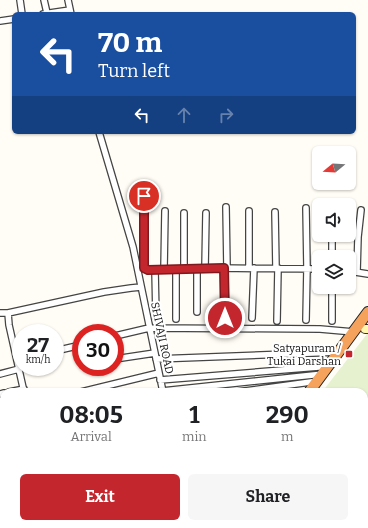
<!DOCTYPE html>
<html lang="en">
<head>
<meta charset="utf-8">
<style>
  :root { --surface:#fff; --page:#f6f6f6; --text:#202124; --muted:#757577; --accent:#c4262e }
  body { margin:0; font-family:Bitter,serif; background:var(--page); color:var(--text); height:100vh; display:flex; flex-direction:column; font-size:15px; white-space:nowrap }
  * { box-sizing:border-box; margin:0 }
  p { font-size:13px; color:var(--muted) }
  .icon { flex:none; width:22px; height:22px; fill:none; stroke:currentColor; stroke-width:2; stroke-linecap:round; stroke-linejoin:round }
  .map { position:relative; flex:1; overflow:hidden }
  .drawer { position:absolute; left:0px; top:388px; width:368px; height:140px; display:flex; flex-direction:column; background:var(--surface); border-radius:12px 12px 0 0; box-shadow:0 1px 3px #0004 }
  .drawer>* { flex:none }
  .top-card { position:absolute; left:12px; top:12px; width:344px; height:122px; border-radius:6px; box-shadow:0 1px 3px #0004; background:#1a4fa0; color:#fff; overflow:hidden }
  .needle { width:26px; rotate:252deg }
  .buttons { position:absolute; left:312px; top:146px; display:grid; gap:8px }
  .buttons a { display:grid; place-items:center; width:44px; height:44px; border-radius:6px; background:var(--surface); box-shadow:0 1px 3px #0004; font-size:20px }
  .speed { position:absolute; left:12px; top:324px; display:flex; gap:8px; font-size:20px; font-weight:700; text-align:center }
  .speed>* { display:grid; place-content:center; width:52px; height:52px; border-radius:50%; background:var(--surface); box-shadow:0 1px 3px #0004; line-height:1 }
  .speed small { font-size:10px; font-weight:400 }
  .speed .limit { border:6px solid #d22; background:#fff; color:#111 }
  .pin { position:absolute; display:grid; place-items:center; width:34px; height:34px; color:#fff; margin:-17px; border:2px solid #fff; border-radius:50%; box-shadow:0 1px 4px #0007 }
  .me { position:absolute; width:44px; margin:-22px; rotate:0deg; stroke-linejoin:round; filter:drop-shadow(0 0 3px #0008) }
  .turn { display:flex; align-items:center; gap:14px; height:84px; padding:0 20px; font-size:18px }
  .turn .icon { width:52px; height:52px; stroke-width:2.5 }
  .turn b { display:block; font-size:28px; line-height:34px }
  .lanes { display:flex; align-items:center; height:38px; padding:0 20px; background:#0003; justify-content:center; gap:20px; direction:ltr }
  .lanes .off { opacity:.35 }
  .eta { display:flex; justify-content:space-evenly; align-items:center; height:68px; text-align:center }
  .eta b { font-size:24px; font-weight:700; line-height:28px }
  .cta { display:flex; gap:8px; margin-top:auto; padding:8px 20px }
  .cta a { flex:1; height:46px; border-radius:6px; background:var(--accent); color:#fff; font-size:16px; font-weight:700; line-height:46px; text-align:center }
  .cta a+a { background:var(--page); color:var(--text) }
  .map>svg:first-child { display:block }
</style>
</head>
<body>
<div class="map">
<svg width="368" height="528" viewBox="0 0 368 528">
  <rect width="100%" height="100%" fill="#fffdf5"/>
  <path fill="#e6f2cf" d="M 367,334 L 368,334 L 368,528 L 227,528 L 230,524 L 364,524 L 364,392 L 322,392 Z"/>
  <g fill="none" stroke-linecap="round" stroke-linejoin="round">
    <defs>
      <path id="street" d="M 20,0 L 22,14
        M 44,0 L 47,13
        M 68,0 L 71,14
        M 43,14 L 70,10
        M 0,21 L 14,19
        M 99,132 L 133,247 L 163,392
        M 144,196 L 144,268 L 147,270 L 217,268 L 319,269
        M 226,207 L 227,268
        M 275,212 L 276,268
        M 332,257 L 332,235
        M 197,268 L 197,312
        M 205,268 L 206,213
        M 224,268 L 225,318
        M 249,268 L 249,211
        M 164,269 L 165,211
        M 176,269 L 176,319
        M 184,269 L 184,213
        M 155,270 L 156,317
        M 349,271 L 368,274
        M 357,272 L 358,237 L 361,210
        M 332,287 L 332,321
        M 0,313 L 8,313 L 9,325 L 24,392
        M 8,313 L 104,292 L 131,288 L 141,287
        M 252,318 L 254,268
        M 306,320 L 307,268 L 306,208
        M 277,321 L 278,268
        M 115,336 L 149,328 L 320,329 L 354,332
        M 55,351 L 81,345
        M 115,359 L 155,353
        M 156,359 L 339,352
        M 0,374 L 19,369
        M 160,380 L 319,367 L 328,367
        M 162,391 L 323,374
        M 9,392 L 24,389
        M 81,392 L 159,373
        M 237,392 L 318,381
        M 0,394 L 4,393
        M 0,434 L 4,433
        M 0,458 L 2,469
        M 0,512 L 4,511
        M 139,524 L 140,528
        M 172,524 L 174,528
        M 13,528 L 13,524
        M 19,528 L 42,524
        M 143,528 L 164,524
        M 199,528 L 203,524"/>
      <path id="secondary" d="M 365,329 L 368,329"/>
      <path id="highway" d="M 309,392 L 368,312
        M 215,528 L 216,524"/>
    </defs>
    <use href="#street" stroke="#444" stroke-width="8"/>
    <use href="#secondary" stroke="#333" stroke-width="10"/>
    <use href="#highway" stroke="#222" stroke-width="12"/>
    <use href="#street" stroke="#fff" stroke-width="5.5"/>
    <use href="#secondary" stroke="#fff6b0" stroke-width="8"/>
    <use href="#highway" stroke="#f5a25d" stroke-width="10"/>
  </g>
  <g fill="none" stroke-linecap="round" stroke-linejoin="round">
    <defs>
      <path id="route" d="M 144,196 L 144,268 L 148,270 L 224,268 L 225,318"/>
    </defs>
    <use href="#route" stroke="#7f191e" stroke-width="10"/>
    <use href="#route" stroke="#c4262e" stroke-width="7"/>
  </g>
  <rect fill="#c4262e" stroke="#fff" stroke-width="1.5" x="345" y="350" width="8" height="8" rx="2"/>
  <g text-anchor="middle" dominant-baseline="central" stroke-width="4" stroke-linejoin="round" paint-order="stroke">
    <g font-size="11" fill="#111" stroke="#fff">
      <text transform="translate(162 338) rotate(78)">SHIVAJI ROAD</text>
    </g>
    <g font-size="11" fill="#111" stroke="#fff" text-anchor="end">
      <text x="341" y="348">Satyapuram /<tspan x="341" dy="13">Tukai Darshan</tspan></text>
    </g>
  </g>
</svg>
<div class="buttons">
<a><svg class="needle" viewBox="-14 -14 28 28"><path d="M0-13l5 13h-10z" fill="#e53935"/><path d="M0 13l5-13h-10z" fill="#757577"/></svg></a>
<a><svg class="icon" aria-label="sound" viewBox="0 0 24 24"><path d="M4 9h4l5-4v14l-5-4H4zM17 9q2 3 0 6"/></svg></a>
<a><svg class="icon" aria-label="layers" viewBox="0 0 24 24"><path d="M12 4l9 5-9 5-9-5zM3 14l9 5 9-5"/></svg></a>
</div>
<div class="speed"><div>27<small>km/h</small></div><div class="limit">30</div></div>
<div class="pin" style="left:144px;top:196px;background:#d93025"><svg class="icon" aria-label="arrive" viewBox="0 0 24 24"><path d="M6 21V4h12l-3 4 3 4H6"/></svg></div>
<svg class="me" style="left:225px;top:318px" viewBox="-20 -20 40 40"><circle r="17" fill="#c4262e" stroke="#fff" stroke-width="3"/><path d="M0-11L8 9 0 5-8 9z" fill="#fff"/></svg>
<div class="top-card">
<div class="turn"><svg class="icon" aria-label="left" viewBox="0 0 24 24"><path d="M17 20v-9H6M10 6l-5 5 5 5"/></svg><div><b>70 m</b>Turn left</div></div>
<div class="lanes"><svg class="icon" aria-label="left" viewBox="0 0 24 24"><path d="M17 20v-9H6M10 6l-5 5 5 5"/></svg><svg class="icon off" aria-label="ahead" viewBox="0 0 24 24"><path d="M12 20V5M6 11l6-6 6 6"/></svg><svg class="icon off" aria-label="right" viewBox="0 0 24 24"><path d="M7 20v-9h11M14 6l5 5-5 5"/></svg></div>
</div>
<section class="drawer">
<div class="eta">
<div><b>08:05</b><p>Arrival</p></div>
<div><b>1</b><p>min</p></div>
<div><b>290</b><p>m</p></div>
</div>
<div class="cta"><a>Exit</a><a>Share</a></div>
</section>
</div>
</body>
</html>
